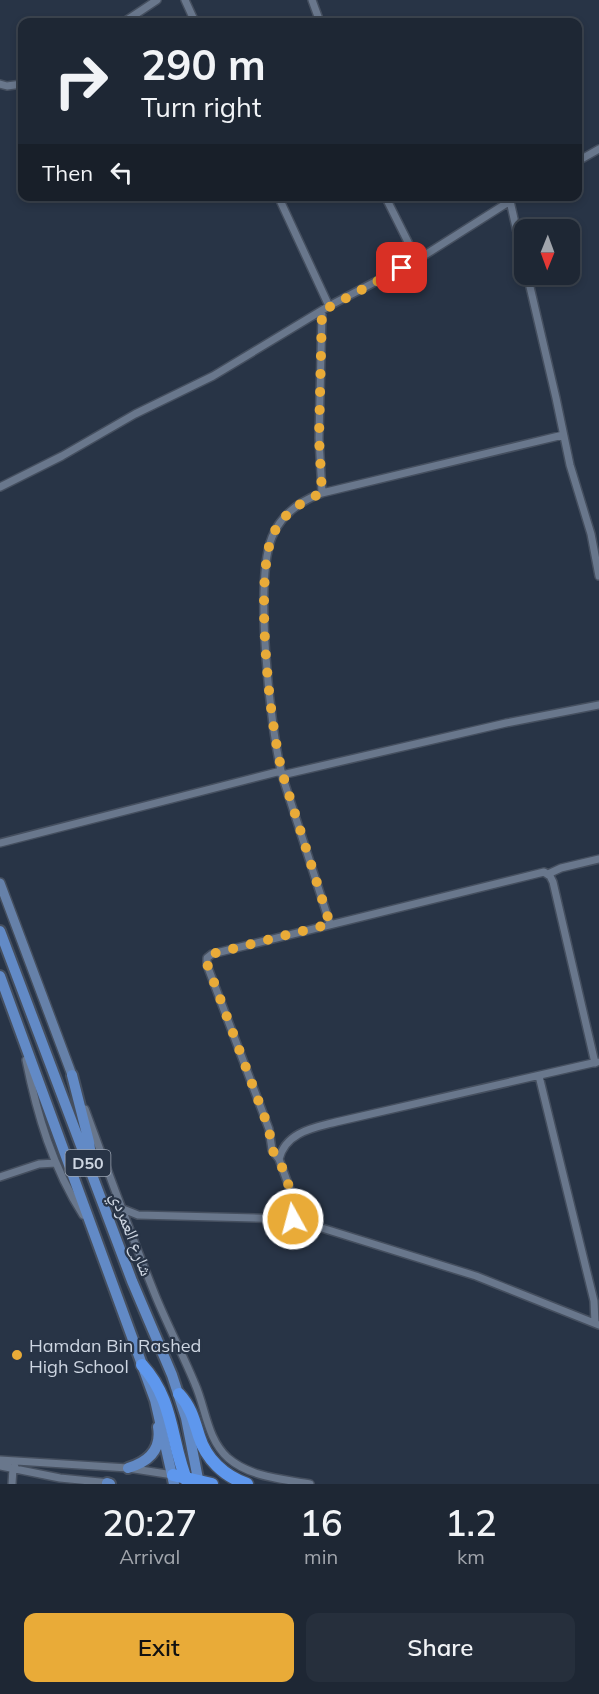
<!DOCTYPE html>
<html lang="en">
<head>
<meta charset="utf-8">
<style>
  :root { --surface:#1e2734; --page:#262f3c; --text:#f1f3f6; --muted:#a1a5ac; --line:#3c444f; --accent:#e9ab38 }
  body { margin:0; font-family:Mulish,"Noto Naskh Arabic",sans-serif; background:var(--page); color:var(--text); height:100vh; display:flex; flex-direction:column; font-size:22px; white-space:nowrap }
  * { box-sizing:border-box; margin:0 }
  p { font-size:20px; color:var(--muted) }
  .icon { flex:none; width:33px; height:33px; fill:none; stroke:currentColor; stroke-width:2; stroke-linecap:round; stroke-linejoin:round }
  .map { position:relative; height:1484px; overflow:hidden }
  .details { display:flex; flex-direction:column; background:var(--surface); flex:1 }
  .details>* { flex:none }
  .guide { position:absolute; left:18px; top:18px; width:564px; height:183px; border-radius:12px; box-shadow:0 3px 9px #0003,0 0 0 2px var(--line); background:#1e2734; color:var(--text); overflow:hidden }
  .needle { width:39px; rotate:181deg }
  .fabs { position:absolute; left:514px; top:219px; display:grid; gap:12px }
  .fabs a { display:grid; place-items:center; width:66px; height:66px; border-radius:12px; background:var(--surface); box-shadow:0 3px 9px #0003,0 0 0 2px var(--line); font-size:30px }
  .pin { position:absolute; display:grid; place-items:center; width:51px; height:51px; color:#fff; margin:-26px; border-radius:12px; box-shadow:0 3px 9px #0006 }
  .me { position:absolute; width:66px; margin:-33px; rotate:353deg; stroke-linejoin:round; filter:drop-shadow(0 0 4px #0008) }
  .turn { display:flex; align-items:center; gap:21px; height:126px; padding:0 24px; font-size:27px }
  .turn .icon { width:78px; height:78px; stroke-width:2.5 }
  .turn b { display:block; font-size:42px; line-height:51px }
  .then { display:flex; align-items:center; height:57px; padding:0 24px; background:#0003; gap:12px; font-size:22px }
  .eta { display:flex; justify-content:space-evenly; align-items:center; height:102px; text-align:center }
  .eta b { font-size:36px; font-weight:600; line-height:42px }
  .primary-button { display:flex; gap:12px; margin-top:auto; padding:12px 24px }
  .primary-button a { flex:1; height:69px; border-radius:12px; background:var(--accent); color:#111; font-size:24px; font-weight:600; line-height:69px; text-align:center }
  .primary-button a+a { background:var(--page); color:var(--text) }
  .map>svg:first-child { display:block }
</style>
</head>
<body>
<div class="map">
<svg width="599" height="1484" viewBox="0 0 599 1484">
  <rect width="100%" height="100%" fill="#283446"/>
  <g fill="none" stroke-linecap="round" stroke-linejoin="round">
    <defs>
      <path id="street" d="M 185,0 L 195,22
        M 312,0 L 320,22
        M 124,22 L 157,0
        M 0,84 L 7,86 L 22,84
        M 578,161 L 599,149
        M 278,196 L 329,306
        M 385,196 L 417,260
        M 510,201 L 525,267
        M 527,274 L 556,398 L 570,465 L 591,534 L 599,576
        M 0,487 L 62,456 L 135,414 L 213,376 L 329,306 L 417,260 L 518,196
        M 322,493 L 319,438 L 322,311
        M 282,775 L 506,723 L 599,705
        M 0,843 L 281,771
        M 548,874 L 561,868 L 599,859
        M 330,924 L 282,775 C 270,726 254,582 272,537 C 281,515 300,501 322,493 L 563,435
        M 26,1060 C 37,1115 53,1168 83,1215
        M 539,1076 L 594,1301 L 595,1323
        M 85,1109 C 108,1171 131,1235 156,1297 C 168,1326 183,1355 195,1384 C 206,1409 207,1439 228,1458 C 250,1477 282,1479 310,1484
        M 279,1159 L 272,1150 L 269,1129 L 207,965 L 207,958 L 212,954 L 544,872 L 550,876 L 553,882 L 595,1063
        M 0,1177 L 39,1164 L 56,1163
        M 123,1209 L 138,1215 L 293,1219 L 476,1276 L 599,1325
        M 293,1219 L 296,1210 L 295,1203 L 279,1159 C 286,1132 313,1128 336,1122 L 597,1062
        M 0,1460 L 128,1468 L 173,1475
        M 0,1466 L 60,1478 L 110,1483
        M 12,1484 L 13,1468 L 15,1467"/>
      <path id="secondary" d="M 0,883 L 72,1075"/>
      <path id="primary" d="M 0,931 L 132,1281 L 172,1375 L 186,1418 L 199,1484
        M 0,976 L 155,1400 L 174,1484
        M 72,1075 L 89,1142 L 92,1163
        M 128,1468 C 148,1462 162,1450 158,1427
        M 107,1483 L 110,1484"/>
      <path id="highway" d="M 142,1365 C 175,1401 170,1442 188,1484
        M 179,1394 C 191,1407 194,1420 199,1436 C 206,1459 224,1476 247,1484
        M 173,1475 L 212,1484"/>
    </defs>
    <use href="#street" stroke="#454f5f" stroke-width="10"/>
    <use href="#secondary" stroke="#454f5f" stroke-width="12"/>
    <use href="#primary" stroke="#454f5f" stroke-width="14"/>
    <use href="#highway" stroke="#454f5f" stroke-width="15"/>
    <use href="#street" stroke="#69778c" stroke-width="7"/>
    <use href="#secondary" stroke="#6681a9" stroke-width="9"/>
    <use href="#primary" stroke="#628ac6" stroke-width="10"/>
    <use href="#highway" stroke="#5e97ed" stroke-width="12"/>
  </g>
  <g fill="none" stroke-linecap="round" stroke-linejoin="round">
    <path stroke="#e9ab38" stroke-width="10" stroke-dasharray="0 18" d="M 293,1219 L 295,1203 L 279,1159 L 272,1150 L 269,1129 L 206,961 L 212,954 L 330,924 L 285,782 C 270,735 254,581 272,537 C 281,515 300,502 322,493 L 319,438 L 322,311 L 402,268"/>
  </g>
  <circle fill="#e9ab38" stroke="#283446" stroke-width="2" cx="17" cy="1355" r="6"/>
  <g text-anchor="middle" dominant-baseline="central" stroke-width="4.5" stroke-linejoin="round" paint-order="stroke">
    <rect fill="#283446" stroke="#9ca5b3" stroke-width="1.5" x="65.5" y="1150" width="45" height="26" rx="4.5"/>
    <g font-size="16" font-weight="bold" fill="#ced6e2">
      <text x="88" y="1163">D50</text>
    </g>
    <g font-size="18" fill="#ced6e2" stroke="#283446">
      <text transform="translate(132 1234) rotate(69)">شارع العمردي</text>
    </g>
    <g font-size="18" fill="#ced6e2" stroke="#283446" text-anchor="start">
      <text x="29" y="1345">Hamdan Bin Rashed<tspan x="29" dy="21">High School</tspan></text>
    </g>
  </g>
</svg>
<div class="fabs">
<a><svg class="needle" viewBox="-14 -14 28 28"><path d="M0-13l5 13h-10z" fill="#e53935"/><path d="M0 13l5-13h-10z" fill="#a1a5ac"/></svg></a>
</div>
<div class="pin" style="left:402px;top:268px;background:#d93025"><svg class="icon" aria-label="arrive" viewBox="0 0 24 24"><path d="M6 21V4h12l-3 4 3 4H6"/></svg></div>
<svg class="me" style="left:293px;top:1219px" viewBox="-20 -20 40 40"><circle r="17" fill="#e9ab38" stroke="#fff" stroke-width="3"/><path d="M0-11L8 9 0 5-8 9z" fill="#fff"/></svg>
<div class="guide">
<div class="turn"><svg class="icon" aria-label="right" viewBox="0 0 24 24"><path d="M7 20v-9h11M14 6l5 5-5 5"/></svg><div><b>290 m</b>Turn right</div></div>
<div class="then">Then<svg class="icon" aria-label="left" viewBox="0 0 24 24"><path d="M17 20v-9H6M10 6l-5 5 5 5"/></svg></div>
</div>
</div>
<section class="details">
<div class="eta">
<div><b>20:27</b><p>Arrival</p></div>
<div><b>16</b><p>min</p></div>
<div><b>1.2</b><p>km</p></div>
</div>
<div class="primary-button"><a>Exit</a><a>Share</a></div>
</section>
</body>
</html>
